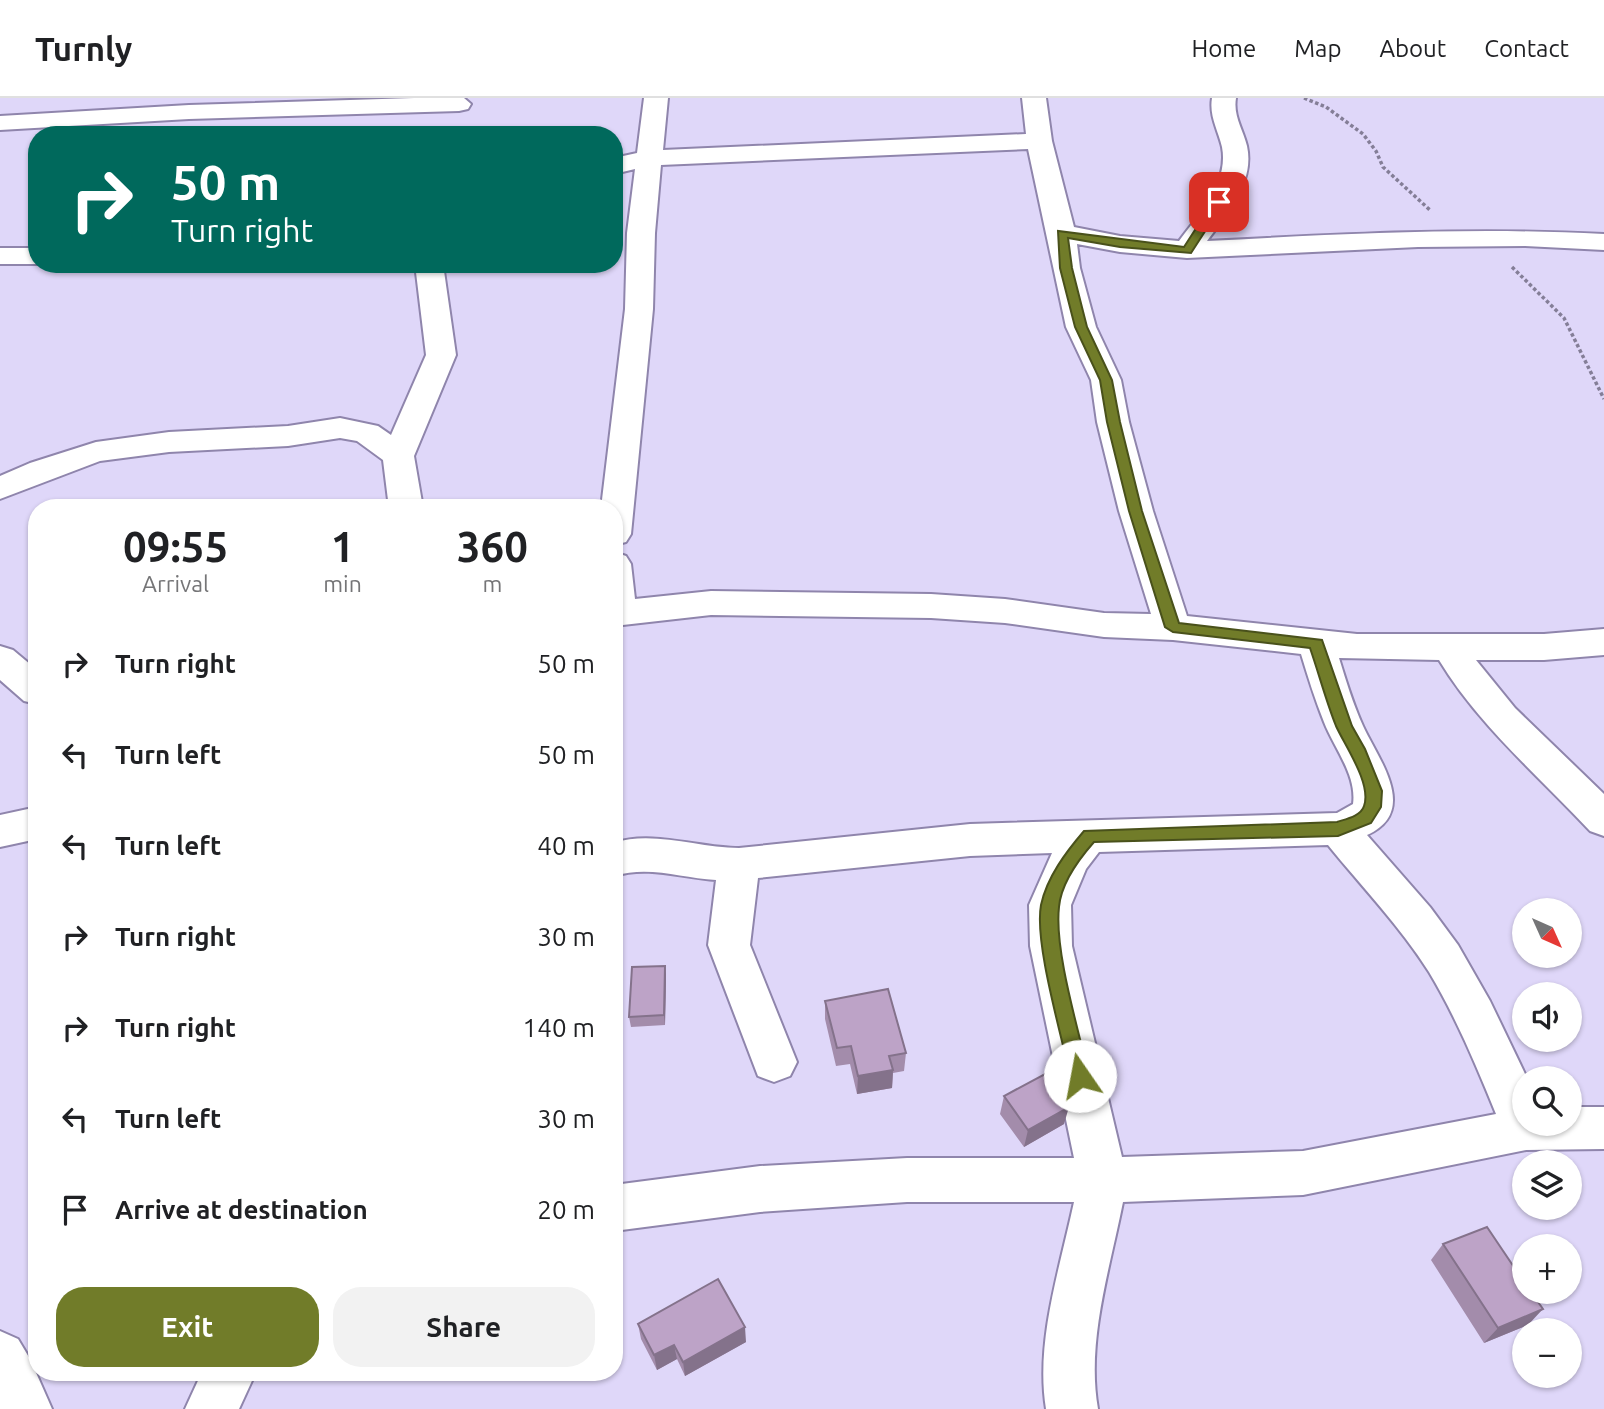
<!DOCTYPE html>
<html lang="en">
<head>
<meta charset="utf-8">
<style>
  :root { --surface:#fff; --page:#f2f2f2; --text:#202124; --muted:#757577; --line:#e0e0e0; --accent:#717c29 }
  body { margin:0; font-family:Ubuntu,sans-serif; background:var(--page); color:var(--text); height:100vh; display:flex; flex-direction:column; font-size:26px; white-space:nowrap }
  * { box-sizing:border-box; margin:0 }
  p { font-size:23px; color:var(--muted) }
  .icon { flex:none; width:38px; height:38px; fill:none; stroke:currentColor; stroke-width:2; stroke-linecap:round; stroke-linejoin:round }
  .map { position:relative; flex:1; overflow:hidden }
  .details { position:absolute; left:28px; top:401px; width:595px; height:882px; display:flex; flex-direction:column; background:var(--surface); border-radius:28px; box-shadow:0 2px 5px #0004 }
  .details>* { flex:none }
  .top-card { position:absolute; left:28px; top:28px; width:595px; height:147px; border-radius:28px; box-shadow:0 2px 5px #0004; background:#00695c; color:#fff; overflow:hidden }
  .needle { width:46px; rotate:135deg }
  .controls { position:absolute; left:1512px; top:800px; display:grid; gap:14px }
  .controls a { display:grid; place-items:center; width:70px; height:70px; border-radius:50%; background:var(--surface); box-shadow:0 2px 5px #0004; font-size:35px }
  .pin { position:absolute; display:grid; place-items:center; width:60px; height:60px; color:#fff; margin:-30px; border-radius:14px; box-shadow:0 4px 10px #0006 }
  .me { position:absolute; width:77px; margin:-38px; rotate:348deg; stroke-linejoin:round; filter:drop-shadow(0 0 5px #0008) }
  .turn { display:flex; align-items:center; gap:24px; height:147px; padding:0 28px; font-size:32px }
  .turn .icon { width:91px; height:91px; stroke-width:2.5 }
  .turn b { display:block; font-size:49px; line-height:60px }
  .eta { display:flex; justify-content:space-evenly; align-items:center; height:119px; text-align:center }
  .eta b { font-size:42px; font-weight:700; line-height:49px }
  .cta { display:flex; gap:14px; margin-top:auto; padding:14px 28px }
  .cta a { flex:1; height:80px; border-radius:28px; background:var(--accent); color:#fff; font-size:28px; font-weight:700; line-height:80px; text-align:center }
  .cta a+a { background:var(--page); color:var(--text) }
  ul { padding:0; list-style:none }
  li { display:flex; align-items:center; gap:21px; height:91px; padding:0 28px }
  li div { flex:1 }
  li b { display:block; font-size:26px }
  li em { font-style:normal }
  header { display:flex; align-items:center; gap:42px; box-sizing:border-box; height:98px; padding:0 35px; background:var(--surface); border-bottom:2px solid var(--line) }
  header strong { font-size:33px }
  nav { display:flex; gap:38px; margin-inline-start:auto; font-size:24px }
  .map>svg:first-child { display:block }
</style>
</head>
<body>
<header>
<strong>Turnly</strong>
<nav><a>Home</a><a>Map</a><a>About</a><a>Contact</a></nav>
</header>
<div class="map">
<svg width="1604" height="1311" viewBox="0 0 1604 1311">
  <rect width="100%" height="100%" fill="#dfd7f9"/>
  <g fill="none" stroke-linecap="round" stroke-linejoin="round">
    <defs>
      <path id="minor" d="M 414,0 L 464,0 L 471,6 L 468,11 L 459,13 L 189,21 L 0,32 L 0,18 L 189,7 Z
        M 644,0 L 668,0 L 663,52 L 1026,36 L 1022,0 L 1046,0 L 1052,43 L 1074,129 L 1120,138 L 1179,143 C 1199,116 1229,85 1222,49 C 1218,32 1209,18 1212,0 L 1236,0 C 1233,18 1243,31 1247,48 C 1255,84 1227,116 1207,143 C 1340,136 1471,129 1604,136 L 1604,152 L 1525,148 L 1418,149 L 1187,160 L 1120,154 L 1077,146 L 1080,170 L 1096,229 L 1121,282 L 1129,324 L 1153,413 L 1187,518 L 1357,536 L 1544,536 L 1604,531 L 1604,557 L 1544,562 L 1476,562 L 1515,610 L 1604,696 L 1604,738 L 1590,733 C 1538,677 1479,628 1439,562 L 1339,560 C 1346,583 1353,606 1363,628 C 1378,661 1420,713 1367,737 L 1430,809 L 1458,847 L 1490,903 L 1527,980 L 1524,980 L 1524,1026 L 1570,1026 L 1570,1009 L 1604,1009 L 1604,1051 L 1526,1052 L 1303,1097 L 1123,1104 C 1110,1170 1086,1244 1098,1311 L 1046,1311 C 1035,1244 1060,1170 1074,1104 L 907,1104 L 760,1114 L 614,1133 L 614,1087 L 760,1068 L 907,1060 L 1074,1060 L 1030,848 L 1029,807 L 1052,755 L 970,758 L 758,780 L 750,847 L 797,964 L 790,978 L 774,984 L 758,978 L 708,847 L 716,782 C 681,780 649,767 614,778 L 614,745 C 652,732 699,750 739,750 L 970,726 L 1337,715 L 1353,706 C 1357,677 1334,650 1324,624 C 1315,602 1308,579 1301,556 L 1173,542 L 1104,539 L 1005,525 L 931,520 L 711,517 L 614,528 L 614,454 L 626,458 L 631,466 L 635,501 L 711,493 L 931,496 L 1005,501 L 1104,515 L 1151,516 L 1119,413 L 1097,324 L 1091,282 L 1066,229 L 1028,51 L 661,67 L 655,135 L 653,211 L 631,436 L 626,444 L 614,447 L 614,410 L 601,410 L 625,211 L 627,135 L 635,71 L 614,76 L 614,60 L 637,55 ZM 1328,747 C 1362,789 1400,828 1429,874 C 1456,919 1476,967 1496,1016 L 1303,1053 L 1122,1059 L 1072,848 L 1071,807 L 1086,771 L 1099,754 Z
        M 0,150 L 37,150 L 37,166 L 0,166 Z
        M 415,166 L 443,166 L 456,257 L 414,358 L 423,410 L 389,410 L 383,362 L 357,343 L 340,340 L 288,348 L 169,354 L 100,363 L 0,401 L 0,378 L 30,365 L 96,344 L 169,334 L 288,328 L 340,320 L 378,328 L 391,337 L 426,257 Z
        M 0,548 L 13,552 L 37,572 L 37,606 L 24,603 L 0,582 Z
        M 37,709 L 37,741 L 0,749 L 0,717 Z
        M 0,1233 L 18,1241 L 30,1261 L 52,1311 L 0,1311 Z
        M 202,1274 L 256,1274 L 239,1311 L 185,1311 Z"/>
    </defs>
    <use href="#minor" stroke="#8f85ac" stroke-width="4"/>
    <path stroke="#847e97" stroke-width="3.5" stroke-dasharray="3.5 2.5" stroke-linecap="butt" d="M 1304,0 L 1326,9 L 1363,36 L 1376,53 L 1383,69 L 1431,113
      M 1512,169 L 1564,220 L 1604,301"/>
    <use href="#minor" fill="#fff" fill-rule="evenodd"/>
  </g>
  <path fill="#a38cab" d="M 665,868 L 666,877 L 665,927 L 631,929 L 629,919 Z
    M 825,903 L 906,955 L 904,973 L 893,975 L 892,990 L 857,996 L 850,966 L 836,968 L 825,921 Z
    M 1004,998 L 1064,1026 L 1024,1049 L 1000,1016 Z
    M 1443,1146 L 1528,1227 L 1484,1245 L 1431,1162 Z
    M 638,1226 L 746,1244 L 685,1278 L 677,1261 L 657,1272 L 641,1241 Z"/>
  <path fill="#84728b" d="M 665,868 L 666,877 L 665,927 L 664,917 Z
    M 893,972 L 892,990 L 857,996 L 858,978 Z
    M 1069,1009 L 1064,1026 L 1024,1049 L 1028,1032 Z
    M 1543,1211 L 1528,1227 L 1484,1245 L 1498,1230 Z
    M 745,1229 L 746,1244 L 685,1278 L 683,1264 Z
    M 674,1247 L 677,1261 L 657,1272 L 654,1257 Z"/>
  <path fill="#bda3c7" stroke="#84728b" stroke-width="2" d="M 665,868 L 664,917 L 629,919 L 632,869 Z
    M 888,891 L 906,955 L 889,958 L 893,972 L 858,978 L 851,948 L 837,950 L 825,903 Z
    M 1060,968 L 1069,1009 L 1028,1032 L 1004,998 Z
    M 1487,1129 L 1524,1184 L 1524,1194 L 1531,1194 L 1543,1211 L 1498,1230 L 1443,1146 Z
    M 718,1181 L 745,1229 L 683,1264 L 674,1247 L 654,1257 L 638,1226 Z"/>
  <path fill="#717c29" stroke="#49511b" stroke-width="2" d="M 1215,101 L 1224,104 L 1191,155 L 1120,149 L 1068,140 L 1072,170 L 1087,229 L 1112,282 L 1120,324 L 1142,413 L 1179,525 L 1322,542 L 1352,628 L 1365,651 L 1382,693 L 1381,709 L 1371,725 L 1338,738 L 1094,744 C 1079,761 1061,785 1059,809 C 1054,853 1079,933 1089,978 L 1086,984 L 1080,987 L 1073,984 L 1070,978 C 1062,938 1034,845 1041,807 C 1047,779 1066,754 1084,733 L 1337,724 C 1346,721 1361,718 1364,708 C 1372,686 1345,648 1336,628 C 1326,603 1319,576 1310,550 L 1173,534 L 1165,529 L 1129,413 L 1107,324 L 1100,282 L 1075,229 L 1060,170 L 1058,133 L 1184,149 Z"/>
</svg>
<div class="controls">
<a><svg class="needle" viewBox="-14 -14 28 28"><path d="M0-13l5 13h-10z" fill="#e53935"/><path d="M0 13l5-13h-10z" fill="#757577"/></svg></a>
<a><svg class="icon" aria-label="sound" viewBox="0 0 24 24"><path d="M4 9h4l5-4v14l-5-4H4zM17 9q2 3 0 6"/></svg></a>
<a><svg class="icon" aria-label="search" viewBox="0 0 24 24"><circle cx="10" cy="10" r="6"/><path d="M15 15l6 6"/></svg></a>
<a><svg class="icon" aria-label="layers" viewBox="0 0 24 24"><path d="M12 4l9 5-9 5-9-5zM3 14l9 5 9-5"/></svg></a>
<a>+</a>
<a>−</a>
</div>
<div class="pin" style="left:1219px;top:104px;background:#d93025"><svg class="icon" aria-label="arrive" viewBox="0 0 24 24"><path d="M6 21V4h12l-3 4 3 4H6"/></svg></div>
<svg class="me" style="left:1080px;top:978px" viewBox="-20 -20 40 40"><circle r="19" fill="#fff"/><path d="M0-13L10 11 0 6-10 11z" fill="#717c29"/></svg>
<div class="top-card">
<div class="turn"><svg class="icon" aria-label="right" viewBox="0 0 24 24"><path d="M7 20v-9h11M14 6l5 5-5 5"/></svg><div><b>50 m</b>Turn right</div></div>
</div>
<section class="details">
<div class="eta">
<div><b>09:55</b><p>Arrival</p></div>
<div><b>1</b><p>min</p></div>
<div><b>360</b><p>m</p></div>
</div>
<ul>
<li><svg class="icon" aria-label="right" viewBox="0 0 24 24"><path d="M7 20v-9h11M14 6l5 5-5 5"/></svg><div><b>Turn right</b></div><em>50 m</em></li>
<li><svg class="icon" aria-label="left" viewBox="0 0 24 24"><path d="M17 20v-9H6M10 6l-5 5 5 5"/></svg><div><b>Turn left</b></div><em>50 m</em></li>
<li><svg class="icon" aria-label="left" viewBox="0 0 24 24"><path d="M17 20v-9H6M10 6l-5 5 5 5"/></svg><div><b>Turn left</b></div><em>40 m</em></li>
<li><svg class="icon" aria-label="right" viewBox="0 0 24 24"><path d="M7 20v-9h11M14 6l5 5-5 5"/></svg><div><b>Turn right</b></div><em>30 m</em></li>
<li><svg class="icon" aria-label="right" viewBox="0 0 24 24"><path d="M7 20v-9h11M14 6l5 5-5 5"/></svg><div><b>Turn right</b></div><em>140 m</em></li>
<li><svg class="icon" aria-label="left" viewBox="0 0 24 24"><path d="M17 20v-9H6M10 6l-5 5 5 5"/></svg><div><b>Turn left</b></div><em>30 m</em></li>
<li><svg class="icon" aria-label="arrive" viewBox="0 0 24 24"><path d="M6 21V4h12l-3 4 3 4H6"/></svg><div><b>Arrive at destination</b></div><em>20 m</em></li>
</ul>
<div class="cta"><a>Exit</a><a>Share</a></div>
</section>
</div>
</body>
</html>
